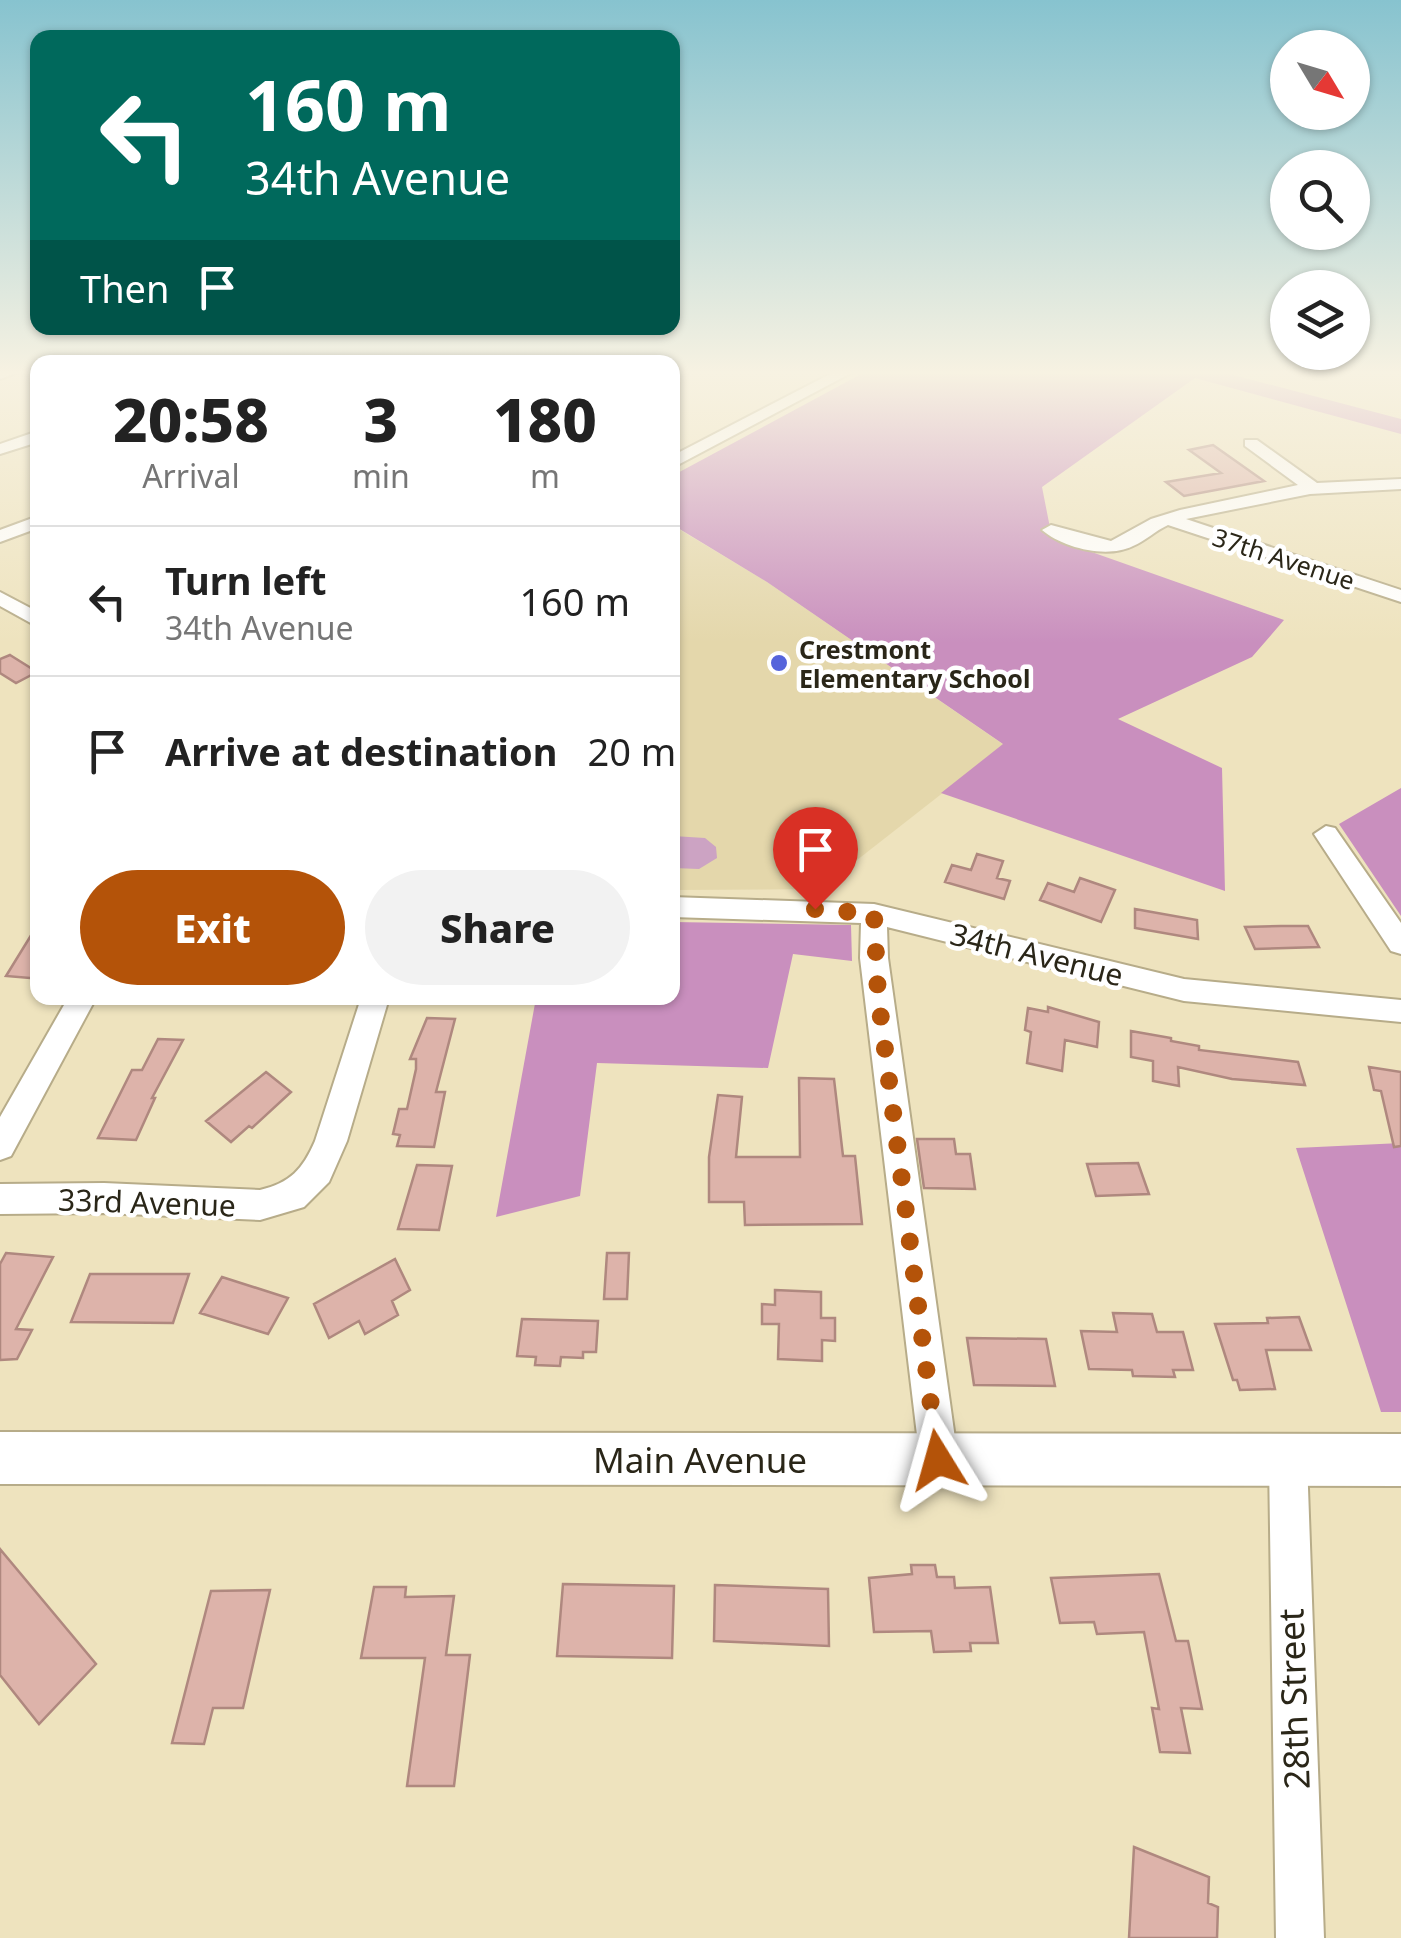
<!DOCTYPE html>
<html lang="en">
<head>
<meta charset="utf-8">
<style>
  :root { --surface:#fff; --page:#f2f2f2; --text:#222; --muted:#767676; --line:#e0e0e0; --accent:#b45309 }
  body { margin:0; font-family:"Noto Sans",sans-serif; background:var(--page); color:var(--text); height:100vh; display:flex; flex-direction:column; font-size:38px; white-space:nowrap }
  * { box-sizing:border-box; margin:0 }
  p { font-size:32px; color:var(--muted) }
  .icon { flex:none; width:55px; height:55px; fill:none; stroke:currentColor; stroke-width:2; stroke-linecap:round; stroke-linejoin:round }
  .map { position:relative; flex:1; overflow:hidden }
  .details { position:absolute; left:30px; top:355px; width:650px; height:650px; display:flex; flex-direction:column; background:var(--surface); border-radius:20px; box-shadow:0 2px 8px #0004 }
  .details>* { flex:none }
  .top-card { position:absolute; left:30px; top:30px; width:650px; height:305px; border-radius:20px; box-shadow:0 2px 8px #0004; background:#00695c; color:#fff; overflow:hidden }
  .needle { width:65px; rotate:128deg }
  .tools { position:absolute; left:1270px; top:30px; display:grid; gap:20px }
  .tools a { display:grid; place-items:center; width:100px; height:100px; border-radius:50%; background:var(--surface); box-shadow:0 2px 8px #0004; font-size:50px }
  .pin { position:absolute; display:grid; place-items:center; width:85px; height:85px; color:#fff; margin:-102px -42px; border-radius:50% 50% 50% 0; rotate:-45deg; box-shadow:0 0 10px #0007 }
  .pin .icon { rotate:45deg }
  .me { position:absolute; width:110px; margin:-55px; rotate:352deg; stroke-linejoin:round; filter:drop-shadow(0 0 8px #0008) }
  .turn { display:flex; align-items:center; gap:35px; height:210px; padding:0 50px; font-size:45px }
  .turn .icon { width:130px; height:130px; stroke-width:2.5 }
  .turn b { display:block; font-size:70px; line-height:85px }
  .then { display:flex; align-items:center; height:95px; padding:0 50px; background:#0003; gap:20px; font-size:38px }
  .eta { display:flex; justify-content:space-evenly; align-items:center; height:170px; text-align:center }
  .eta b { font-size:60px; font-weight:800; line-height:70px }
  .button { display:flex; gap:20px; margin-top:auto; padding:20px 50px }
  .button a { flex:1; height:115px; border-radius:60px; background:var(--accent); color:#fff; font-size:40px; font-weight:800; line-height:115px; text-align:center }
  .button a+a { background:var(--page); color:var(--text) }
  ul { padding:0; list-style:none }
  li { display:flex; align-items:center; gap:30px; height:150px; padding:0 50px; border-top:2px solid var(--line) }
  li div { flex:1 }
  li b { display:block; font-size:38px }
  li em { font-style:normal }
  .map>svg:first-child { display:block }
</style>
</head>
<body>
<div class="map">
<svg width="1401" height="1938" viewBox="0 0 1401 1938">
  <rect width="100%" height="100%" fill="#eee3be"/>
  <path fill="#e4d7ab" d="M 672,525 L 767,582 L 1004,745 L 820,889 L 673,890 Z"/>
  <path fill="#cca3c3" d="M 673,836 L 705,838 L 716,847 L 717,858 L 699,869 L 673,868 Z"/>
  <path fill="#c98fbe" d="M 865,372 L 1222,372 L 1401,419 L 1401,434 L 1195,378 L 1042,487 L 1052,538 L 1284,620 L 1252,657 L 1118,719 L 1222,768 L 1225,891 L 941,793 L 1003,744 L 767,582 L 673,525 L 672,476 Z
    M 1401,788 L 1401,916 L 1339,824 Z
    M 673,922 L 851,925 L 852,961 L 793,954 L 768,1068 L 597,1063 L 580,1196 L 496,1217 L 536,998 L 672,998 Z
    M 1401,1143 L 1401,1412 L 1381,1412 L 1296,1148 Z"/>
  <path fill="#ddb3aa" stroke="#af887f" stroke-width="2.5" d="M 1213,445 L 1264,481 L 1184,496 L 1166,482 L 1221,473 L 1189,450 Z
    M 10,655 L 37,672 L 16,683 L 0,673 L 0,659 Z
    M 977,854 L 1003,861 L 997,878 L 1010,881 L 1004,899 L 945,882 L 952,865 L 971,870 Z
    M 1080,878 L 1115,890 L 1101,922 L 1040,900 L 1048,883 L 1074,892 Z
    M 1135,909 L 1197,920 L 1198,939 L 1135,928 Z
    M 38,924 L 38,974 L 30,978 L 6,976 Z
    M 1281,926 L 1308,926 L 1319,947 L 1255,949 L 1245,927 Z
    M 1048,1007 L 1099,1022 L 1097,1047 L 1065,1040 L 1062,1071 L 1027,1063 L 1031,1032 L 1025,1030 L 1028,1008 L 1048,1012 Z
    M 427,1018 L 455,1019 L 436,1092 L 445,1092 L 434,1147 L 397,1146 L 400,1135 L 393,1134 L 399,1109 L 407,1109 L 416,1069 L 416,1059 L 410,1059 Z
    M 1131,1031 L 1171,1038 L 1171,1041 L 1199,1046 L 1199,1050 L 1298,1062 L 1305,1085 L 1232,1079 L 1178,1067 L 1179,1086 L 1153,1081 L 1153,1061 L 1131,1057 Z
    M 158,1039 L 183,1040 L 152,1098 L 155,1098 L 136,1140 L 98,1138 L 132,1070 L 142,1070 Z
    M 1369,1067 L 1401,1072 L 1401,1146 L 1394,1147 L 1381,1091 L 1374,1090 Z
    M 266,1072 L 291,1092 L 252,1128 L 249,1126 L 231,1142 L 206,1121 Z
    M 799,1078 L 834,1079 L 843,1156 L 855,1156 L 862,1224 L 745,1225 L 744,1202 L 709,1202 L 709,1157 L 718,1095 L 742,1097 L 736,1157 L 800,1157 Z
    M 917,1139 L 954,1139 L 956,1154 L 970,1154 L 975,1189 L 924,1188 Z
    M 1138,1163 L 1149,1194 L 1096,1196 L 1087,1164 Z
    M 417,1165 L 452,1166 L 439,1230 L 398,1229 Z
    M 6,1253 L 53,1257 L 16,1329 L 32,1330 L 17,1359 L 0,1360 L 0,1264 Z
    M 607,1253 L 629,1253 L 627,1299 L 604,1299 Z
    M 395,1259 L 410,1290 L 392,1301 L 398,1315 L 365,1334 L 359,1321 L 329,1338 L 314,1304 Z
    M 90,1274 L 189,1274 L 173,1323 L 71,1322 Z
    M 222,1277 L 288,1298 L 268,1334 L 200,1313 Z
    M 775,1290 L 821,1292 L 821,1318 L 835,1318 L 835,1341 L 822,1340 L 822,1361 L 778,1359 L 779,1324 L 762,1324 L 762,1304 L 775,1305 Z
    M 1113,1313 L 1152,1314 L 1157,1332 L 1183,1332 L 1193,1370 L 1173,1370 L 1175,1377 L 1133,1376 L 1132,1370 L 1089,1369 L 1081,1331 L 1117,1332 Z
    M 1299,1317 L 1311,1350 L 1266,1350 L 1275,1389 L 1240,1390 L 1237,1380 L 1233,1380 L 1215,1324 L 1268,1323 L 1267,1318 Z
    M 522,1319 L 598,1321 L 596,1352 L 583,1352 L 583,1358 L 561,1357 L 560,1366 L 535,1365 L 536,1357 L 517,1356 Z
    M 967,1338 L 1046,1339 L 1055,1386 L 974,1385 Z
    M 0,1549 L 96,1664 L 39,1724 L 0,1675 Z
    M 911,1565 L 935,1565 L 937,1577 L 954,1577 L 955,1588 L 990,1587 L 998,1643 L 970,1643 L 971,1651 L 934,1652 L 931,1631 L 874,1632 L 869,1578 L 912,1574 Z
    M 1159,1574 L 1176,1641 L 1188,1641 L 1202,1709 L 1181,1708 L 1190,1753 L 1160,1752 L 1152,1708 L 1159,1709 L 1144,1632 L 1097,1634 L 1094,1622 L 1060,1623 L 1051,1578 Z
    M 563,1584 L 674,1586 L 672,1658 L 557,1656 Z
    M 715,1585 L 828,1589 L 829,1646 L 714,1641 Z
    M 374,1587 L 406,1587 L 405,1597 L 454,1596 L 446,1655 L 470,1655 L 454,1786 L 407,1786 L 425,1658 L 361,1658 Z
    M 270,1590 L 243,1708 L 213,1708 L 204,1744 L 172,1743 L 211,1591 Z
    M 1134,1847 L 1209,1877 L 1208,1903 L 1218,1907 L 1217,1938 L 1129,1938 Z"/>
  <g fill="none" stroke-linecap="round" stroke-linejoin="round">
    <defs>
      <path id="minor" d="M 0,372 L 19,372 L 0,379 Z
        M 834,372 L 853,372 L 672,468 L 672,456 Z
        M 38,431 L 38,442 L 0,454 L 0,444 Z
        M 1245,440 L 1257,440 L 1317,483 L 1401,479 L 1401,489 L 1310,494 L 1186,519 L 1401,590 L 1401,602 L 1168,525 C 1155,531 1145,541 1133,546 C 1107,559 1063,548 1042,530 L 1051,525 L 1111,541 L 1151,519 L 1180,510 L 1298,485 L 1245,446 Z
        M 38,516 L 38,528 L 0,542 L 0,530 Z
        M 0,592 L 38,612 L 38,627 L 0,606 Z
        M 1326,826 L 1335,828 L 1401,923 L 1401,954 L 1391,951 L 1314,834 Z
        M 672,897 L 874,904 L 1184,979 L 1401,1000 L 1401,1022 L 1184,1001 L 887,927 L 888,958 L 958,1460 L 952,1473 L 939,1479 L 926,1473 L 920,1460 L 860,958 L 861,923 L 672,917 Z
        M 68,998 L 96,998 L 11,1156 L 0,1160 L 0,1117 Z
        M 361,998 L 389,998 L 347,1141 L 329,1182 L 304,1207 L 260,1220 L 104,1213 L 0,1214 L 0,1184 L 104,1183 L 260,1190 C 290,1183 303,1169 315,1141 Z
        M 1288,1441 L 1301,1447 L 1307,1460 L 1324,1938 L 1276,1938 L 1269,1460 L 1275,1447 Z"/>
      <path id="secondary" d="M 0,1432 L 1401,1434 L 1401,1486 L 0,1484 Z"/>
    </defs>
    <use href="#minor" stroke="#b7ac89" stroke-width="4"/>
    <use href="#secondary" stroke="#b7ac89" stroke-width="4"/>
    <use href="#minor" fill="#fff" fill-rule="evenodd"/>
    <use href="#secondary" fill="#fff" fill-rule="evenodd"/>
  </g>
  <linearGradient id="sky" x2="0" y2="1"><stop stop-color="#87c3cf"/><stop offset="0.58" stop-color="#f7f2e2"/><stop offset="1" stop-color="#f7f2e2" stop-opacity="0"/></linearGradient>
  <rect width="1401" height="643" fill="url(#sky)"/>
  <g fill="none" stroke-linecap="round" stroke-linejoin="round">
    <path stroke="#b45309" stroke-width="18" stroke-dasharray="0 32.4" d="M 815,909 L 874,914 L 878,995 L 938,1460"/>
  </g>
  <circle fill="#5564db" stroke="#fff" stroke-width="4" cx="779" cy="663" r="10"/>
  <g text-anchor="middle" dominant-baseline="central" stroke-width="9" stroke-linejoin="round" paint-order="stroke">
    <g font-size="25" fill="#2a2618" stroke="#fff">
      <text transform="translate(1284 558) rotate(18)">37th Avenue</text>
    </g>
    <g font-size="25" font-weight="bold" fill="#2a2618" stroke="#fff" text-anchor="start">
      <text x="799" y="649">Crestmont<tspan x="799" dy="29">Elementary School</tspan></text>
    </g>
    <g font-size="30" fill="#2a2618" stroke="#fff">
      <text transform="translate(1037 954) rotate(14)">34th Avenue</text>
      <text transform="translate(147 1202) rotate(2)">33rd Avenue</text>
    </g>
    <g font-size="35" fill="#2a2618" stroke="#fff">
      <text x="700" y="1459">Main Avenue</text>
      <text transform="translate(1293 1699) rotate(-92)">28th Street</text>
    </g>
  </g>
</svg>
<div class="tools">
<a><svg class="needle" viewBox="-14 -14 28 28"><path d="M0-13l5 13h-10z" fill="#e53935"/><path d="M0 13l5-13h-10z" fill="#767676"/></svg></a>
<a><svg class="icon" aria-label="search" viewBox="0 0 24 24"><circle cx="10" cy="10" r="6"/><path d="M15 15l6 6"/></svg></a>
<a><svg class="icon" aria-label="layers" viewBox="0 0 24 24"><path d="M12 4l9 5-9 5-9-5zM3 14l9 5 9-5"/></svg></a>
</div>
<div class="pin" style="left:815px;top:909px;background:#d93025"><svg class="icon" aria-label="arrive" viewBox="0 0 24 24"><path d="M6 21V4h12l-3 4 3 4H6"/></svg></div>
<svg class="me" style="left:938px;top:1460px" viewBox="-20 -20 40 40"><path d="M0-17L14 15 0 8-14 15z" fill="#b45309" stroke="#fff" stroke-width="4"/></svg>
<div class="top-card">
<div class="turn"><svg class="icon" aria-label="left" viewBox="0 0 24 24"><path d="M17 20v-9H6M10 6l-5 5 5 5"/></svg><div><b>160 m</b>34th Avenue</div></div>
<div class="then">Then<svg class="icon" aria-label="arrive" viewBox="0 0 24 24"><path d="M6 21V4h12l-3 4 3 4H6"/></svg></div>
</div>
<section class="details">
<div class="eta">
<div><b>20:58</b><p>Arrival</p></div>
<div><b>3</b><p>min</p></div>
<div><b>180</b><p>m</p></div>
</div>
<ul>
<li><svg class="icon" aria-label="left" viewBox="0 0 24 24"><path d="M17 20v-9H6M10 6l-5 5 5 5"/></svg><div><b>Turn left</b><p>34th Avenue</p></div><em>160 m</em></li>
<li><svg class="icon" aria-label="arrive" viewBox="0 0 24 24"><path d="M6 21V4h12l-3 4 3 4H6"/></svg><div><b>Arrive at destination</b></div><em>20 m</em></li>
</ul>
<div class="button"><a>Exit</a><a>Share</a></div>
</section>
</div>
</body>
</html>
